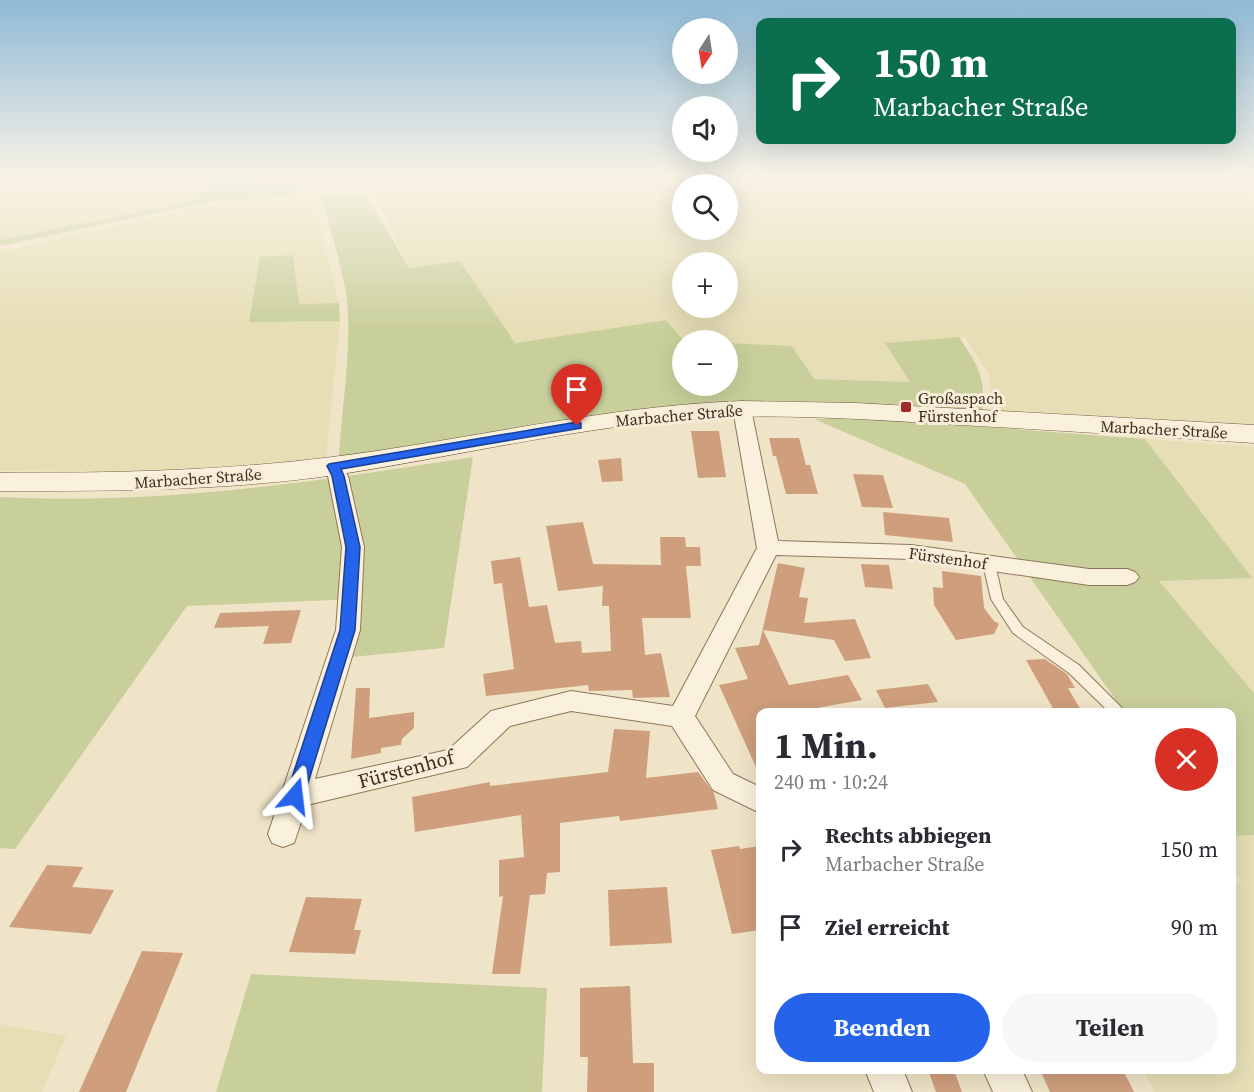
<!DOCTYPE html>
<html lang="de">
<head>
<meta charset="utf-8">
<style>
  :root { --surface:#fff; --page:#f7f7f7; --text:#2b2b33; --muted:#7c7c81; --accent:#2563eb }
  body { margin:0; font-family:"Source Serif 4",serif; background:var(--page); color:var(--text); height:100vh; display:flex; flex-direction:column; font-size:22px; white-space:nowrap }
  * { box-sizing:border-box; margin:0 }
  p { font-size:20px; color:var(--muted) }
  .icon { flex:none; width:33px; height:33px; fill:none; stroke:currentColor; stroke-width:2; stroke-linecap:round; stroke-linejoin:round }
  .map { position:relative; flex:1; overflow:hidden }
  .drawer { position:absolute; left:756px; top:708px; width:480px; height:366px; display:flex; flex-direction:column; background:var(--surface); border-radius:12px; box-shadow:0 6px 24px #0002 }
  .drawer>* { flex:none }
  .banner { position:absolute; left:756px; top:18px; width:480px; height:126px; border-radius:12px; box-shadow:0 6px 24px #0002; background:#0b6e4f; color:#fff; overflow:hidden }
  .needle { width:39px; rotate:192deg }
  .controls { position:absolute; left:672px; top:18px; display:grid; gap:12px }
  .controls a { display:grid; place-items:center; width:66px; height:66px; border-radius:50%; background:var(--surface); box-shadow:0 6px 24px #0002; font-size:30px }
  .pin { position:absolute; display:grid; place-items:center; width:51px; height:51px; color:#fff; margin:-62px -26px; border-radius:50% 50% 50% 0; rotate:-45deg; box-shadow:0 0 6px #0007 }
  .pin .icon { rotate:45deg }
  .me { position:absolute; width:66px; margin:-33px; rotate:17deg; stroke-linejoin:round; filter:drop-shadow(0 0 4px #0008) }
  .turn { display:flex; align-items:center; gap:21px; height:126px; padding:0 18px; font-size:27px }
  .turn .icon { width:78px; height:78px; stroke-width:2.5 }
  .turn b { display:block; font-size:42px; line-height:51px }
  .round { display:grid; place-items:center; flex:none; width:63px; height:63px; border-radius:32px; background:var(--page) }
  .head { display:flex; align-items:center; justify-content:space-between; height:102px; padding:0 18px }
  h1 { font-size:36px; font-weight:700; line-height:45px }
  .cta { display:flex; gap:12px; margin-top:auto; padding:12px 18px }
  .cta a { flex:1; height:69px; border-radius:36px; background:var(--accent); color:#fff; font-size:24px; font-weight:700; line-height:69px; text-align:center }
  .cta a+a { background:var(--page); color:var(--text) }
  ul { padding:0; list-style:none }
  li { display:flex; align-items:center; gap:18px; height:78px; padding:0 18px }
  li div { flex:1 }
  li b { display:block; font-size:22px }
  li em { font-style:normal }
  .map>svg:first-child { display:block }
</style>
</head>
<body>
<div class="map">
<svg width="1254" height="1092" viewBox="0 0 1254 1092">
  <rect width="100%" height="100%" fill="#f0e4c8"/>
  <path fill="#e6deb5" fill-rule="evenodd" d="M 0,177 L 213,177 L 196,201 L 0,240 Z
    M 301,177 L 1254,177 L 1254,430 L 992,411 L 989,375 L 965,337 L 885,343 L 910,382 L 814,379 L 792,346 L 728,343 L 728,340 L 683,340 L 665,320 L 514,343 L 460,261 L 409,268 L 375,195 L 366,192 L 310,194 L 299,187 ZM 682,184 L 728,184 L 728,230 L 682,230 ZM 682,262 L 728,262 L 728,308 L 682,308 Z
    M 298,196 L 314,199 L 339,303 L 299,304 L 249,322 L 340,321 L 326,458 L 228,468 L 143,472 L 0,471 L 0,252 L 201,206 Z
    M 1145,439 L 1254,447 L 1254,693 L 1159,581 L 1251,578 Z
    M 1254,835 L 1254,1092 L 1154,1092 L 1143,1070 L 1232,1070 L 1232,883 L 1241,882 L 1232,867 L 1232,836 Z
    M 0,1024 L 66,1036 L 42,1092 L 0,1092 Z"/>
  <path fill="#c9cf9b" d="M 213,177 L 296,177 L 294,192 L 290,195 L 199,204 L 0,246 L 0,240 L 196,201 Z
    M 344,194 L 366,194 L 409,268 L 460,261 L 515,343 L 666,320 L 683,340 L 682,386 L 728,386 L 728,343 L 792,346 L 814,379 L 910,382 L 885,343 L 959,337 C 978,366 986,376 982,411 L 895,404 L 849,407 L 733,407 L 343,460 L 339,455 C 342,407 352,347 347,300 C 342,265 331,231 321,198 Z
    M 293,255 L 299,304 L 339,303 L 340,321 L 249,322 L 260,257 Z
    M 856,417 L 1145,439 L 1252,578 L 1159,581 L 1254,693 L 1254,835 L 1232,836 L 1232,712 L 1124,712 L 965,484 L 814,419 Z
    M 473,457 L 444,648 L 352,657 L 359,599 L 187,606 L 15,849 L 0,848 L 0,497 C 161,505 315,482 473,457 Z
    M 251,974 L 547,988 L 542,1092 L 216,1092 Z"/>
  <path fill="#cf9f7d" d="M 691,431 L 719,431 L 726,477 L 698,478 Z
    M 769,438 L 799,438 L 806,465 L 810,465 L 818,494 L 786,494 L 776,456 L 773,456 Z
    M 621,458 L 623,481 L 602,482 L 598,460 Z
    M 853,474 L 883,475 L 893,508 L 862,507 Z
    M 883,512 L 949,518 L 953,542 L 885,535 Z
    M 583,522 L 593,564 L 661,565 L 660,537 L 685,537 L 686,547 L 700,547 L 701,566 L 686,566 L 691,618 L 642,618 L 645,655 L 661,653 L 670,697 L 633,698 L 632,690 L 589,691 L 588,685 L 486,696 L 483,674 L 514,669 L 502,583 L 494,584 L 491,561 L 520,557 L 529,607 L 547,605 L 555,643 L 581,641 L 582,653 L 611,651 L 609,606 L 602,606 L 603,586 L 558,591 L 546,526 Z
    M 778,563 L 805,568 L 799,597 L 808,598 L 804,623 L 855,619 L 871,658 L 845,661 L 834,640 L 763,630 L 789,685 L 848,675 L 862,700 L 794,712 L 760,712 L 760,776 L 719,685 L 748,679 L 735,648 L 759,645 Z
    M 861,564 L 889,565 L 893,589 L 865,587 Z
    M 942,571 L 981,576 L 984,608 L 994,621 L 999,624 L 994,634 L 956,640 L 934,605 L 933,587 L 943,588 Z
    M 301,610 L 291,643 L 263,644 L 269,626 L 214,628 L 220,613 Z
    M 1045,659 L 1067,674 L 1075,688 L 1068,688 L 1082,712 L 1055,712 L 1026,660 Z
    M 928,684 L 938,702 L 885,708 L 876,690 Z
    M 356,688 L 370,688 L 369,718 L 414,712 L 414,728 L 402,739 L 401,745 L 381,748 L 381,753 L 351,759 Z
    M 614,729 L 650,731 L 646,778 L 698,772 L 714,793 L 718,809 L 620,821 L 619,816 L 560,823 L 560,872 L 547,873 L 545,894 L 530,895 L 520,974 L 492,974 L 503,896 L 499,897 L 499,860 L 524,857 L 521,815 L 415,832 L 412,797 L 490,782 L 490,786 L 608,772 Z
    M 739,846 L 740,849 L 760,846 L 760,930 L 732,934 L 711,850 Z
    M 47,865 L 83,867 L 72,887 L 114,890 L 91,934 L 9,927 Z
    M 667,887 L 672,943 L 610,946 L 608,890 Z
    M 306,897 L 362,899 L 354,930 L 361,930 L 355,954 L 289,952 Z
    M 142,951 L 183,953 L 126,1092 L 79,1092 Z
    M 630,986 L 633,1063 L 654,1063 L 654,1092 L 587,1092 L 588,1057 L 580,1057 L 580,988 Z
    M 928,1070 L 954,1070 L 962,1092 L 936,1092 Z
    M 1040,1070 L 1123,1070 L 1134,1092 L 1050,1092 Z"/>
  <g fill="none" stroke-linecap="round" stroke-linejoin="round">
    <defs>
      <path id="service" d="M 989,560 L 995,564 L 1003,599 L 1023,627 L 1079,665 L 1122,708 L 1124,712 L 1109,712 L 1069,673 L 1013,633 L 991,599 L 983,564 Z"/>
      <path id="minor" d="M 742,403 L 749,405 L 751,409 L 778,541 L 911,545 L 1089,569 L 1127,569 L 1135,572 L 1139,577 L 1135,582 L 1127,585 L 1089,585 L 911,559 L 776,555 L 695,716 L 733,774 L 760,787 L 760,813 L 713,790 L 672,726 L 571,711 L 510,726 L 467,767 L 307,805 L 294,843 L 283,847 L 272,843 L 268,834 L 336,630 L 342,547 L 328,476 L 323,466 L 326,462 L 340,462 L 348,476 L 364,547 L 360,630 L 315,779 L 448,750 L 491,711 L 571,691 L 673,706 L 757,548 L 733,409 L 735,405 Z
        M 865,1070 L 903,1070 L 912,1092 L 874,1092 Z
        M 983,1070 L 1022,1070 L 1032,1092 L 993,1092 Z"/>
      <path id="secondary" d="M 742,401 L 856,403 L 1254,425 L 1254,443 C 1151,436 1048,430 944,424 C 861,419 775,413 691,419 C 572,428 453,457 335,475 C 224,491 112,491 0,491 L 0,473 C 111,473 221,471 332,457 C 469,440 603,406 742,401 Z"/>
    </defs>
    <use href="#service" stroke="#8d765c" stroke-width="2"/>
    <use href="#minor" stroke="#8d765c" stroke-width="2"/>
    <use href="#secondary" stroke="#6f573f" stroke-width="1"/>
    <use href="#service" fill="#faf1dc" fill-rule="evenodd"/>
    <use href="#minor" fill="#faf1dc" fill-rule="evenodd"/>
    <use href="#secondary" fill="#faf1dc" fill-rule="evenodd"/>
  </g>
  <linearGradient id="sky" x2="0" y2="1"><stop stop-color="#8fbad6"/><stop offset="0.54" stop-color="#f8f3e6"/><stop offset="1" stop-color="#f8f3e6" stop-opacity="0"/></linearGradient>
  <rect width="1254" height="330" fill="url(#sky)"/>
  <path fill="#2563eb" stroke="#184099" stroke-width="1.5" d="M 577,422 L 581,423 L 581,428 L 341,469 L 344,476 L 360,547 L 355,630 L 304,796 L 302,801 L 295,803 L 289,801 L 286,796 L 340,630 L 346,547 L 332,476 L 327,466 L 329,464 Z"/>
  <rect fill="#9e2a2b" stroke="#f7eed8" stroke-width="2" x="900" y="401" width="12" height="12" rx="3"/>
  <g text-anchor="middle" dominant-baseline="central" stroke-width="6" stroke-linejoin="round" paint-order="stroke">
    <g font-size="16" fill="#3d2e20" stroke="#f7eed8" text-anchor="start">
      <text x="918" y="398">Großaspach<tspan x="918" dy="18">Fürstenhof</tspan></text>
    </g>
    <g font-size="16" fill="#3d2e20" stroke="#f7eed8">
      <text transform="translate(679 415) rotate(-5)">Marbacher Straße</text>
      <text transform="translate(1164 429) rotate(3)">Marbacher Straße</text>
      <text transform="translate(198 478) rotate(-4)">Marbacher Straße</text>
      <text transform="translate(948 558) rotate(8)">Fürstenhof</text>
    </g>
    <g font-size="20" fill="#3d2e20" stroke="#f7eed8">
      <text transform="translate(406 769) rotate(-15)">Fürstenhof</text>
    </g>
  </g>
</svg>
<div class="controls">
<a><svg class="needle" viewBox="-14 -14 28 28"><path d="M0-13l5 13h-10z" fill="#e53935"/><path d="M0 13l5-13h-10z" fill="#7c7c81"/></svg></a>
<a><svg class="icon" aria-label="sound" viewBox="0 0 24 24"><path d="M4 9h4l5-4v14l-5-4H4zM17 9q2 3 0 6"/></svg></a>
<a><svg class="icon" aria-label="search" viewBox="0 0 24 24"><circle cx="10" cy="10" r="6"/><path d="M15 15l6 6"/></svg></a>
<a>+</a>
<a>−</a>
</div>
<div class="pin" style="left:577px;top:426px;background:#d93025"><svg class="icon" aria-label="arrive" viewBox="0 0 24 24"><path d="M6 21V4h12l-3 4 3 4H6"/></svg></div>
<svg class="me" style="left:295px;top:796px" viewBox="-20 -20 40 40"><path d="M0-17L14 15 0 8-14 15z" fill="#2563eb" stroke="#fff" stroke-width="4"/></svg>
<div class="banner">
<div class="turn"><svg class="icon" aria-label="right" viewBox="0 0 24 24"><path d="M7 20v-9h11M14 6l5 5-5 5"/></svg><div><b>150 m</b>Marbacher Straße</div></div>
</div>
<section class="drawer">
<div class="head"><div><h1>1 Min.</h1><p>240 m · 10:24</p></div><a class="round" style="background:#d93025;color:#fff"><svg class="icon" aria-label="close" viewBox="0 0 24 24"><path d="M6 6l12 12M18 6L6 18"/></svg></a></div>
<ul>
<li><svg class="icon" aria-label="right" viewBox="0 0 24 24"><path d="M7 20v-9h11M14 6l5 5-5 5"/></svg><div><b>Rechts abbiegen</b><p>Marbacher Straße</p></div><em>150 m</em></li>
<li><svg class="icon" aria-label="arrive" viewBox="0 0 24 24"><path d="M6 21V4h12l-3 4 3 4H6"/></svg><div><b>Ziel erreicht</b></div><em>90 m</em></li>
</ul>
<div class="cta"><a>Beenden</a><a>Teilen</a></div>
</section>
</div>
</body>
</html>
